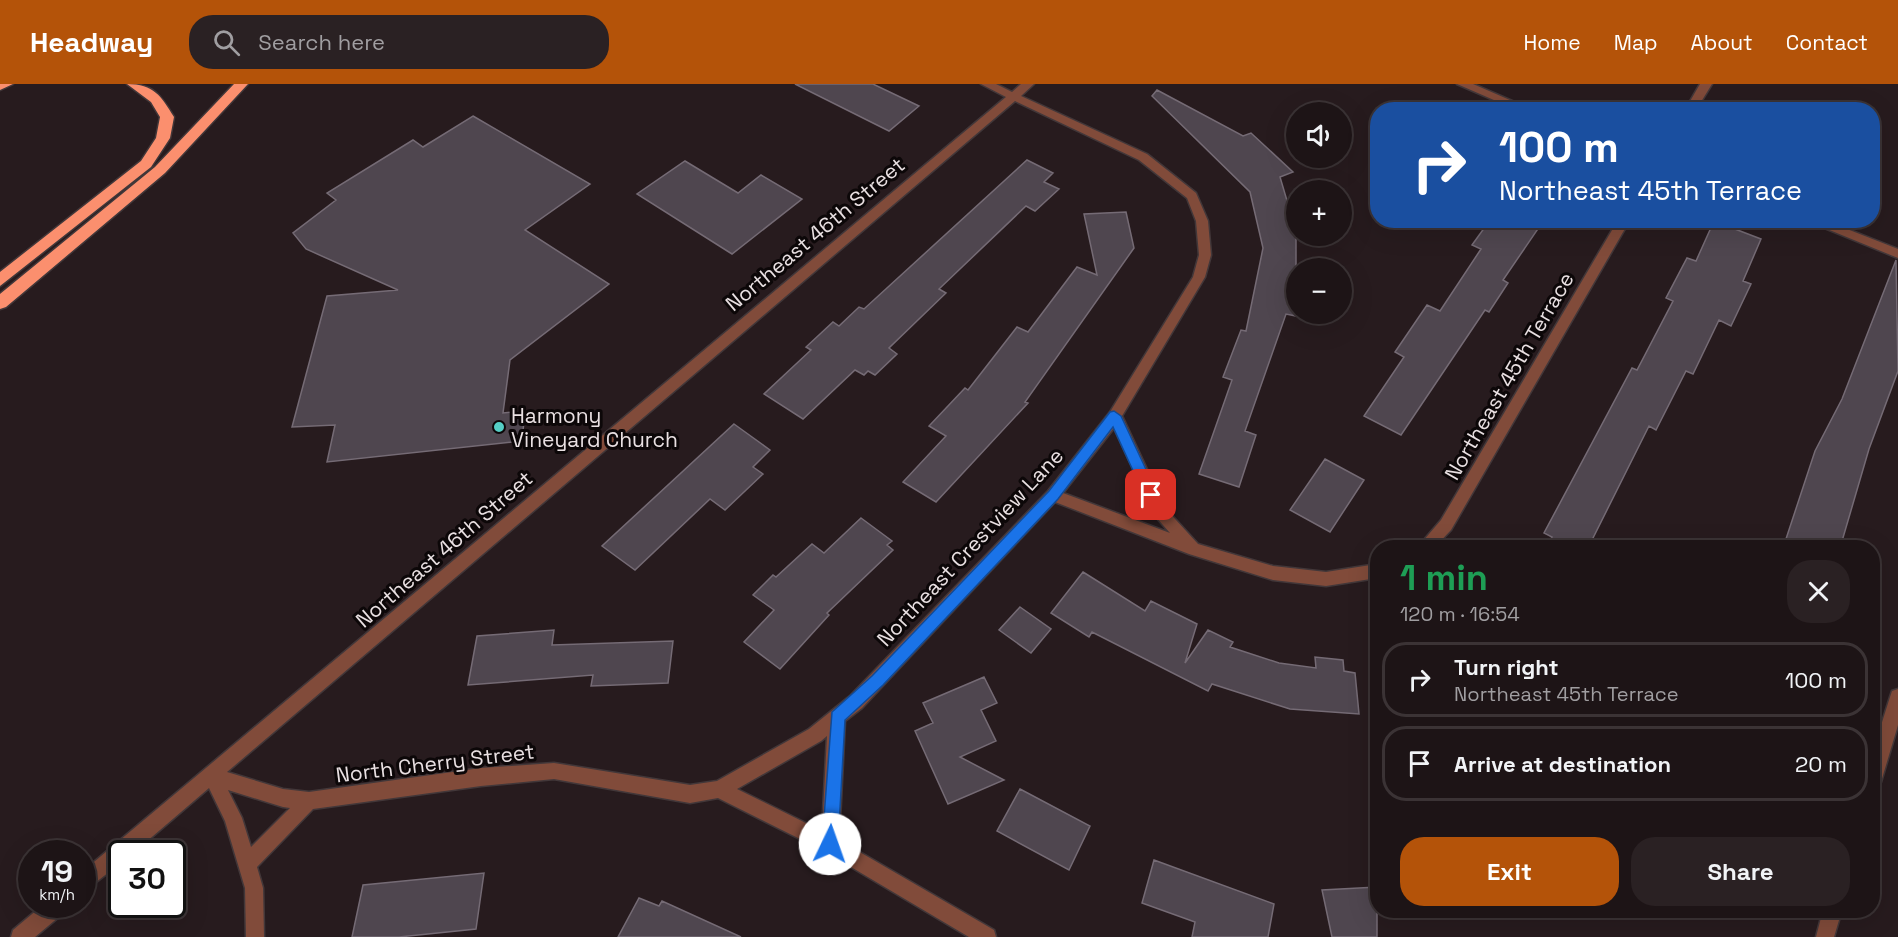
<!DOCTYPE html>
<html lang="en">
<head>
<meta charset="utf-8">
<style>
  :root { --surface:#1d1416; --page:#2a2123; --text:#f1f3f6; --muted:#a09ea1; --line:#3b3335; --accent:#b45309 }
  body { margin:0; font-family:"Space Grotesk",sans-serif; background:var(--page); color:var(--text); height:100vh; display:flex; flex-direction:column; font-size:22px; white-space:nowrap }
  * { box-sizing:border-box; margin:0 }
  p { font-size:20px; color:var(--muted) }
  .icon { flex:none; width:33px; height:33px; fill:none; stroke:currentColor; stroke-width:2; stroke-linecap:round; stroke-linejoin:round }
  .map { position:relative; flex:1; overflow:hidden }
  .drawer { position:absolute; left:1370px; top:456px; width:510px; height:378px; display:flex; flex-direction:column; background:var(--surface); border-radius:24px; box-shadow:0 6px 24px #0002,0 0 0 2px var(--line) }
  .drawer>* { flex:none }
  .top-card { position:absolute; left:1370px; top:18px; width:510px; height:126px; border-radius:24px; box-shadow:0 6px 24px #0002,0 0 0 2px var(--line); background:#1a4fa0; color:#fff; overflow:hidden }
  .buttons { position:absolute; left:1286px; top:18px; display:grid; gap:12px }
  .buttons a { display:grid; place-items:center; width:66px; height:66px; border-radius:50%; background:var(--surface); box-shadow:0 6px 24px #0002,0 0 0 2px var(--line); font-size:30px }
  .speed { position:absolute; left:18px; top:756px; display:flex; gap:12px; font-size:30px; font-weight:700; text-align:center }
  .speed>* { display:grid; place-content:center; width:78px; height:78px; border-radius:50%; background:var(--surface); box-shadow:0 6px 24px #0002,0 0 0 2px var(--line); line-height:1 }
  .speed small { font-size:15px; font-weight:400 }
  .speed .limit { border:3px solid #111; border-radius:9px; background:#fff; color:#111 }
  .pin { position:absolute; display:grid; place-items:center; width:51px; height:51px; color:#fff; margin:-26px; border-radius:12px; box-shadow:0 3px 9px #0006 }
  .me { position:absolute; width:66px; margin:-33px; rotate:3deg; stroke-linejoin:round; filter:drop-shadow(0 0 4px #0008) }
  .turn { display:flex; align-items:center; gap:21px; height:126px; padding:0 30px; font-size:27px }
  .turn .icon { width:78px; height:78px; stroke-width:2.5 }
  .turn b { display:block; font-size:42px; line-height:51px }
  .round { display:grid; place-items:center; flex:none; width:63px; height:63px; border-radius:24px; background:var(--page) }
  .summary { display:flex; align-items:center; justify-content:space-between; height:102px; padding:0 30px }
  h1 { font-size:36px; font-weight:600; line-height:45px; color:#1e9e55 }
  .button { display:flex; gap:12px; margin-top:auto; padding:12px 30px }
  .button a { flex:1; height:69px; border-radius:24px; background:var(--accent); color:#fff; font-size:24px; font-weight:600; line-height:69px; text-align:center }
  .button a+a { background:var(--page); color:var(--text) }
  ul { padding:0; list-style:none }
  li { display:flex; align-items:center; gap:18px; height:75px; margin:0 12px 9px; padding:0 18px; border:3px solid var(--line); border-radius:24px }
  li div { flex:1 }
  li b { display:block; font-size:22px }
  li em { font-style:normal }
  header { display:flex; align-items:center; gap:36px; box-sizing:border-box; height:84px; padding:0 30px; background:var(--accent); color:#fff }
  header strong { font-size:28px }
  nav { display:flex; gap:33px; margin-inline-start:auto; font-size:21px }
  .search { width:420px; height:54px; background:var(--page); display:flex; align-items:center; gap:15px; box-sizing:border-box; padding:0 21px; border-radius:24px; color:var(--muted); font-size:22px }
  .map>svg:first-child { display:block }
</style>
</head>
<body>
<header>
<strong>Headway</strong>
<div class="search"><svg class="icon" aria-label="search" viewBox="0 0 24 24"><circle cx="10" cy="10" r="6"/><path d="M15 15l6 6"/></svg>Search here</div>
<nav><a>Home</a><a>Map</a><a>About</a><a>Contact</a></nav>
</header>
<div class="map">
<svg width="1898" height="853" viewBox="0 0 1898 853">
  <rect width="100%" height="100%" fill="#271b1e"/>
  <path fill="#4f464f" stroke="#756b75" stroke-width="1.5" d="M 795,0 L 873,0 L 919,22 L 889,47 Z
    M 1157,6 L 1243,52 L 1251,49 L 1293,88 L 1280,93 L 1296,147 L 1296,232 L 1286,230 L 1245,347 L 1256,351 L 1239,403 L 1199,390 L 1232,296 L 1223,293 L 1241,246 L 1246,247 L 1263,164 L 1250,108 L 1152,12 Z
    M 473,32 L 590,100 L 525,146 L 609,200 L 510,276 L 503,329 L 525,327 L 522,357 L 327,378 L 335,341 L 292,343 L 327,212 L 398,206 L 306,165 L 293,149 L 336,116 L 327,109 L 413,56 L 423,63 Z
    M 1027,76 L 1053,89 L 1044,98 L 1059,105 L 1035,127 L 1026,122 L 939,205 L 946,209 L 889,264 L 897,270 L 875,291 L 868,287 L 864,291 L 855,286 L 803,335 L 764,310 L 811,266 L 806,263 L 833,238 L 839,242 L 859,223 L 864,225 Z
    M 685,77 L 738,109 L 761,91 L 802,115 L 732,170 L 637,110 Z
    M 1126,128 L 1134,164 L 1025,318 L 1028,319 L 936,418 L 903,398 L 946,352 L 929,342 L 965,304 L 968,306 L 1017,243 L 1028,248 L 1077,183 L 1097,191 L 1084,130 Z
    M 1490,136 L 1544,136 L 1503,196 L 1508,199 L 1489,228 L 1485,226 L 1401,351 L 1364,332 L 1404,273 L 1395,268 L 1427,221 L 1440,227 L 1481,165 L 1472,161 Z
    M 1714,137 L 1761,155 L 1743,197 L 1751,200 L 1731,242 L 1719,236 L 1693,290 L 1686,287 L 1656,346 L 1649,342 L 1588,464 L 1545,464 L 1552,453 L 1544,449 L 1632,284 L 1637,286 L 1673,217 L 1666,214 L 1687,174 L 1696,177 Z
    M 1896,176 L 1898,287 L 1869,365 L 1840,464 L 1783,464 L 1815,367 L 1842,315 Z
    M 734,340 L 770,366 L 753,383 L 763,390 L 725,426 L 710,415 L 635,486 L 602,462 Z
    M 1325,375 L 1364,396 L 1330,448 L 1290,426 Z
    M 861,434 L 892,457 L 887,461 L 893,466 L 827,529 L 829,531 L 780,585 L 744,558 L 774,526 L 753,511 L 773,491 L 776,493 L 812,460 L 824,469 Z
    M 1083,488 L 1145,527 L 1151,517 L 1197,540 L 1185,579 L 1208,546 L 1233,558 L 1230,563 L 1279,579 L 1316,584 L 1315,573 L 1343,576 L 1344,587 L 1355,589 L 1359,630 L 1290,625 L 1212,600 L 1208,607 L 1092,548 L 1089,553 L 1051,529 Z
    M 1020,523 L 1051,545 L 1031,569 L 999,546 Z
    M 554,546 L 552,561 L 673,557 L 668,599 L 591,602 L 593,591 L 468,601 L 477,552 Z
    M 984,593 L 997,619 L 981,626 L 996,657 L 960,673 L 1004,696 L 948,720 L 915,647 L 933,639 L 923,619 Z
    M 1020,705 L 1090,742 L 1069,786 L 997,747 Z
    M 1154,776 L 1274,820 L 1268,853 L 1192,853 L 1195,838 L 1142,819 Z
    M 484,789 L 476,845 L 399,853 L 352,853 L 363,801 Z
    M 1377,803 L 1377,853 L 1332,853 L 1322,806 Z
    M 639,814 L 659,822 L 662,817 L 741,853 L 618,853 Z"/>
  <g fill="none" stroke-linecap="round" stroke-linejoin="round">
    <defs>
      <path id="minor" d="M 981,0 L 996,0 L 1012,8 L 1021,0 L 1034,0 L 1021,12 L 1147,70 L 1196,109 L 1208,137 L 1211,171 L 1205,193 L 1122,332 L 1165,424 L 1198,460 L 1273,482 L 1326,488 L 1377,480 L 1377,494 L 1326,502 L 1273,496 L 1189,470 L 1055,418 L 862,624 L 845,637 L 839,756 L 994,846 L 996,853 L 969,853 L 824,767 L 718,714 L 690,719 L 554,695 L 481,702 L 313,725 L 257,783 L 263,804 L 264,853 L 246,853 L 245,804 L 225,737 L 209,704 L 132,770 L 122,770 L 122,778 L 82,809 L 82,788 L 1006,13 ZM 1015,17 L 1139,76 L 1187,114 L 1196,137 L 1199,171 L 1193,193 L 1110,328 L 1048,407 L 850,612 L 809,645 L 717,697 L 690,701 L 554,679 L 481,684 L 309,708 L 283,705 L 227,688 ZM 1114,344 L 1155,432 L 1170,449 L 1063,409 ZM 827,652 L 822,747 L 737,705 L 821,657 ZM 228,706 L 283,723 L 290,724 L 251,763 L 242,734 Z
        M 1457,0 L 1473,0 L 1533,26 L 1517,26 Z
        M 1700,0 L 1712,0 L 1696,26 L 1685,26 Z
        M 1618,136 L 1630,136 L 1451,446 L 1434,464 L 1417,464 L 1441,436 Z
        M 1805,136 L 1824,136 L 1898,165 L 1898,174 Z
        M 1898,605 L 1898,641 L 1881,698 L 1878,704 L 1872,707 L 1872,670 L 1890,613 L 1892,607 Z
        M 44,820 L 68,820 L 66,827 L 35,853 L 11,853 L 13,846 Z
        M 1823,826 L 1842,826 L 1834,853 L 1816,853 Z"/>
      <path id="highway" d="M 0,0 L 13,0 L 0,6 Z
        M 127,0 C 154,0 161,12 174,33 L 170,54 L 151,83 L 0,202 L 0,188 L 141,77 L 156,54 L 160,33 L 151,18 Z
        M 234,0 L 248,0 L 165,89 L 6,223 L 0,225 L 0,210 L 155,83 Z"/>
    </defs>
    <use href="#minor" stroke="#423739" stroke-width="3"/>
    <use href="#highway" stroke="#423739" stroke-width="3"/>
    <use href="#minor" fill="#814b3a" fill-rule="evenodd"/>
    <use href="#highway" fill="#fb8f6e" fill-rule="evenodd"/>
  </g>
  <path fill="#1a73e8" stroke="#114b97" stroke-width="1.5" d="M 1114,327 L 1121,332 L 1158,411 L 1156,415 L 1146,415 L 1113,343 L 1058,415 L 883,601 L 845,636 L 838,760 L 836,766 L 830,769 L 824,766 L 822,760 L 832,628 L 872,592 L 1049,407 L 1110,328 Z"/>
  <circle fill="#55cec5" stroke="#0c0708" stroke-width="2" cx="499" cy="343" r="6"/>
  <g text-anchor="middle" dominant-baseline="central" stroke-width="6" stroke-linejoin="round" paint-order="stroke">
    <g font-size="21" fill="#e9e0e2" stroke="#0c0708">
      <text transform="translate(815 150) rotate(-40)">Northeast 46th Street</text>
      <text transform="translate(1509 292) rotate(-60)">Northeast 45th Terrace</text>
      <text transform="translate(970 463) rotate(-47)">Northeast Crestview Lane</text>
      <text transform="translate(444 465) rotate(-41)">Northeast 46th Street</text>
      <text transform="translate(435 679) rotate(-7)">North Cherry Street</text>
    </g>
    <g font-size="21" fill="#e9e0e2" stroke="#0c0708" text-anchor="start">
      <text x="511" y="331">Harmony<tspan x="511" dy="24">Vineyard Church</tspan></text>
    </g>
  </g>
</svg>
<div class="buttons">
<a><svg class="icon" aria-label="sound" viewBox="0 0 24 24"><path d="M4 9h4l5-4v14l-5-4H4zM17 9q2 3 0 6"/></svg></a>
<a>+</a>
<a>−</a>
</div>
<div class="speed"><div>19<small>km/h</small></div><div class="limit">30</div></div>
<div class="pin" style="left:1151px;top:411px;background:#d93025"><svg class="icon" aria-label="arrive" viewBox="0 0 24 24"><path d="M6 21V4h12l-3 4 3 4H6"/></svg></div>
<svg class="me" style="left:830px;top:760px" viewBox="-20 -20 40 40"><circle r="19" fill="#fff"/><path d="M0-13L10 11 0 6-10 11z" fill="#1a73e8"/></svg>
<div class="top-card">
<div class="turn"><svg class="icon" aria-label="right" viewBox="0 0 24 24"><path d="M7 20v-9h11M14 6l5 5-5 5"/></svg><div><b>100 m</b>Northeast 45th Terrace</div></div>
</div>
<section class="drawer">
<div class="summary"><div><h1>1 min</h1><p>120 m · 16:54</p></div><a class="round"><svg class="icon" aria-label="close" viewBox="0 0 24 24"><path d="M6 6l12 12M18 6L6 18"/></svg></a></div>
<ul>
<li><svg class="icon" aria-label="right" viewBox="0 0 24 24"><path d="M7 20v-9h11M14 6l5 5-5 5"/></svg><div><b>Turn right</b><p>Northeast 45th Terrace</p></div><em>100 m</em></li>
<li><svg class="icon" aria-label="arrive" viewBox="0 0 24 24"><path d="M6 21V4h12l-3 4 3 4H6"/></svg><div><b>Arrive at destination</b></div><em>20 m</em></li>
</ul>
<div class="button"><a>Exit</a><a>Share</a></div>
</section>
</div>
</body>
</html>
